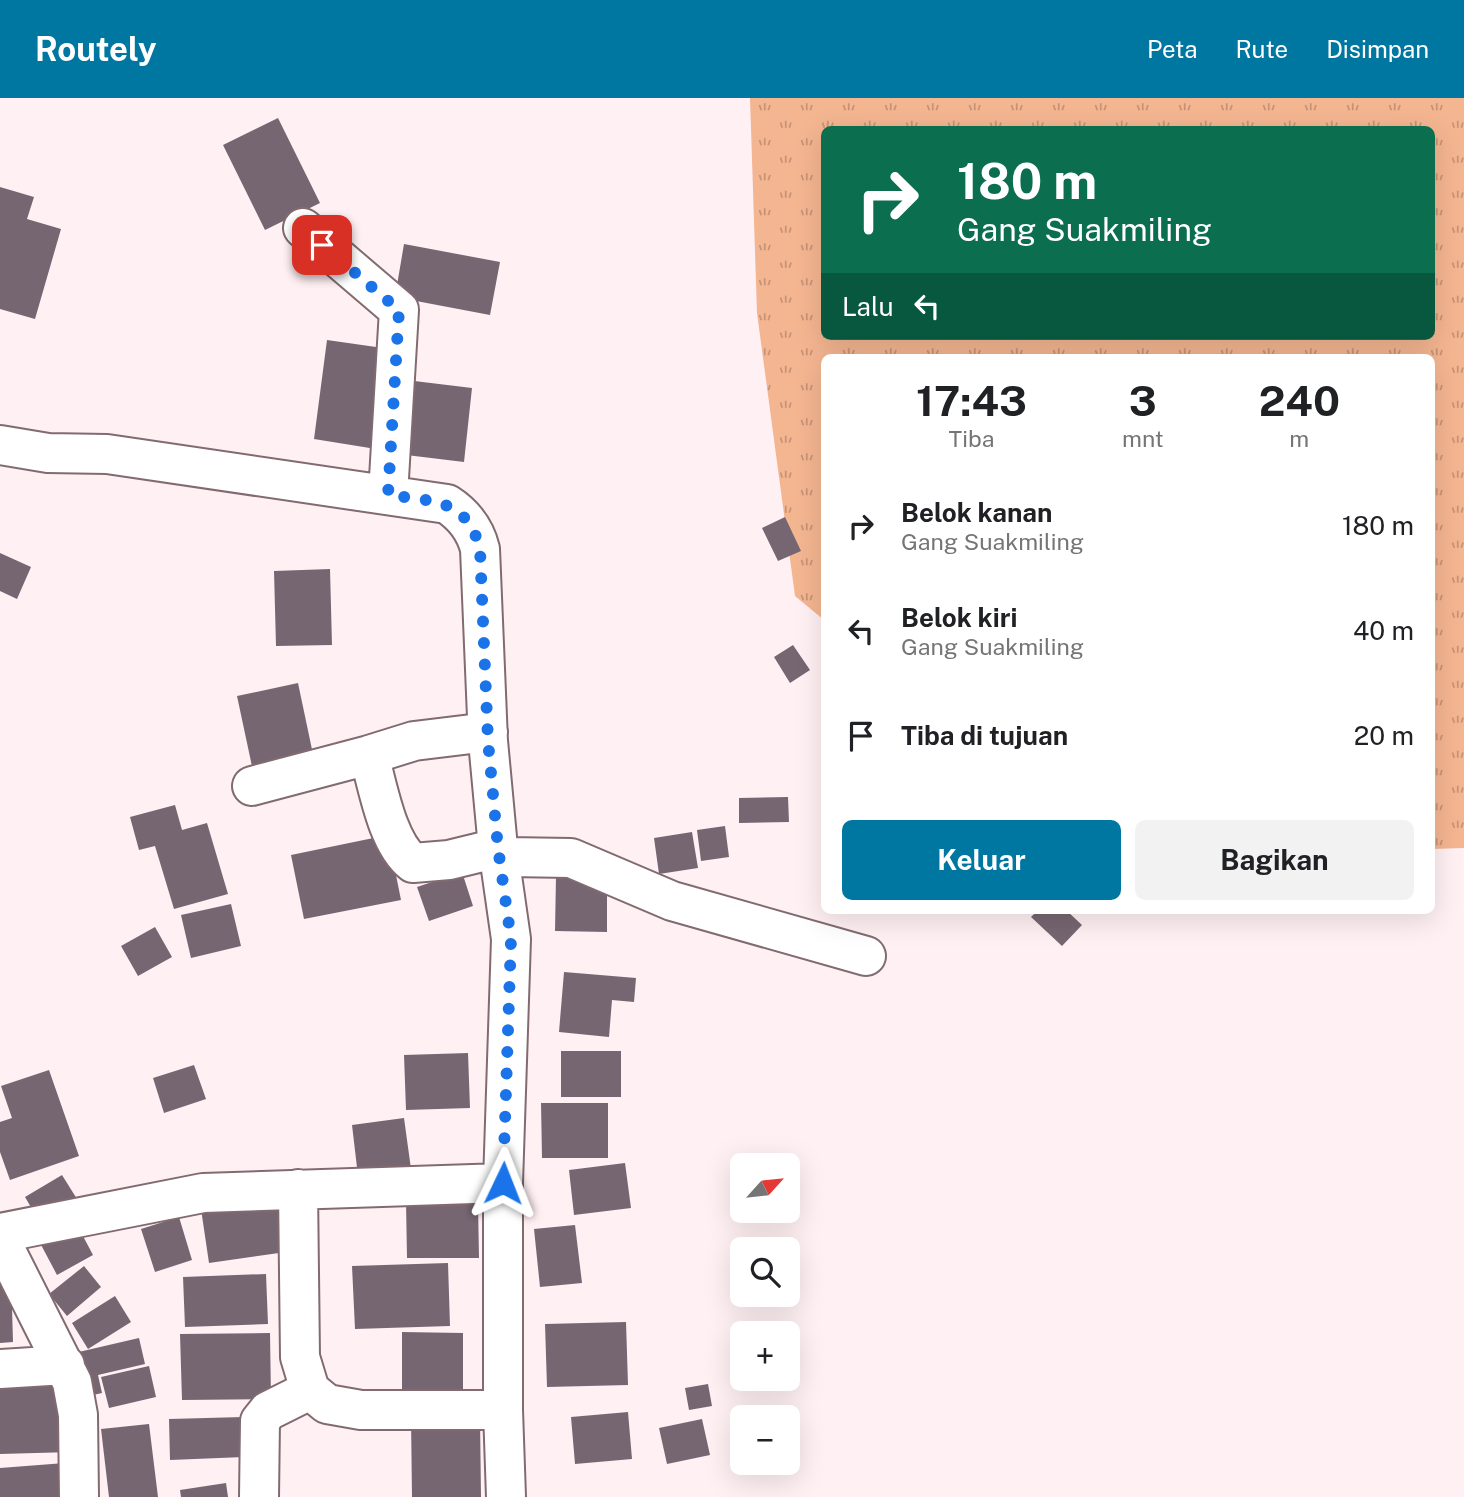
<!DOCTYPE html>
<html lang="id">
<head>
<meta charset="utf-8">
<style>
  :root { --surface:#fff; --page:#f2f2f2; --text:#202124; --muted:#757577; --accent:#0077a0 }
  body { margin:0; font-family:"Public Sans",sans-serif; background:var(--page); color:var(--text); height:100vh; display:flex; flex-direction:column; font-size:26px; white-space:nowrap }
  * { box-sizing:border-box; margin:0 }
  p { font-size:23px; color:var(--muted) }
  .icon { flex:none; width:38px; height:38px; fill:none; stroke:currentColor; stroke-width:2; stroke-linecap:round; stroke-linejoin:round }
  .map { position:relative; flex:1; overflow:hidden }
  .details { position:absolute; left:821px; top:256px; width:614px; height:560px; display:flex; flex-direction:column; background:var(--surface); border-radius:10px; box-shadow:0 7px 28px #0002 }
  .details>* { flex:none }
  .top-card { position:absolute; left:821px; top:28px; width:614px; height:214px; border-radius:10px; box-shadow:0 7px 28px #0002; background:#0b6e4f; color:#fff; overflow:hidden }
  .needle { width:46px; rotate:63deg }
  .buttons { position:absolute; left:730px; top:1055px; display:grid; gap:14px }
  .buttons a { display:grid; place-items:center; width:70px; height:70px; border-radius:10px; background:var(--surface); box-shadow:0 7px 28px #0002; font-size:35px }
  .pin { position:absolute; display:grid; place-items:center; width:60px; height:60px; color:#fff; margin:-30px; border-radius:14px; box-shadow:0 4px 10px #0006 }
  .me { position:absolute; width:77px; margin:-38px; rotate:2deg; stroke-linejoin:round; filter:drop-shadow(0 0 5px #0008) }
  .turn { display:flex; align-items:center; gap:24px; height:147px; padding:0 21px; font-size:32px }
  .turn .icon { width:91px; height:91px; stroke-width:2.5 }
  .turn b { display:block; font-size:49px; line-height:60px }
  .then { display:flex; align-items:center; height:66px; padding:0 21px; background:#0003; gap:14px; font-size:26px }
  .eta { display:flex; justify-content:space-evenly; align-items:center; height:119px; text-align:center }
  .eta b { font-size:42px; font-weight:700; line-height:49px }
  .primary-button { display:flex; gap:14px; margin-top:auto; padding:14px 21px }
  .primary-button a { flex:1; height:80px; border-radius:10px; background:var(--accent); color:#fff; font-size:28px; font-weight:700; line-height:80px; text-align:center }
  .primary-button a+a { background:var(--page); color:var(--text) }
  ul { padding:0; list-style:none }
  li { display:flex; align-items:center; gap:21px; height:105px; padding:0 21px }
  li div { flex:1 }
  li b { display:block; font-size:26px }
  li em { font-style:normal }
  header { display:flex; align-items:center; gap:42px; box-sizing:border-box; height:98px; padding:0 35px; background:var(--accent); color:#fff }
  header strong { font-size:33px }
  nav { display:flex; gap:38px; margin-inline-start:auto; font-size:24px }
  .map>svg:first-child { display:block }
</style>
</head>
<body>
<header>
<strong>Routely</strong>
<nav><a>Peta</a><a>Rute</a><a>Disimpan</a></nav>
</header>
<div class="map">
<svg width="1464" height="1399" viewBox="0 0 1464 1399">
  <defs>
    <pattern id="park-tufts" width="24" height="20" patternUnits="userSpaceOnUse" patternTransform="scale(1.75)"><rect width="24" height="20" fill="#f4b591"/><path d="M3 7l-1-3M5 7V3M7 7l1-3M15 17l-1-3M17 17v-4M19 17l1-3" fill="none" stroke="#c69377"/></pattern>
  </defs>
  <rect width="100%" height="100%" fill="#fff0f3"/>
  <path fill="url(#park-tufts)" fill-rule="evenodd" d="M 750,0 L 1464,0 L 1464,750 L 1432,751 L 1432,259 L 824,259 L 824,522 L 795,498 L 757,215 ZM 824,32 L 1432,32 L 1432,238 L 824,238 Z"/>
  <path fill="#766672" d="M 278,20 L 320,105 L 265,132 L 223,47 Z
    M 0,89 L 34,99 L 27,121 L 61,131 L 35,221 L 0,211 Z
    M 404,146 L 500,164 L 490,217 L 395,199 Z
    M 327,242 L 390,251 L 376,351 L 314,341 Z
    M 406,282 L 472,290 L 464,364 L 398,356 Z
    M 785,419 L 801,453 L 778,463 L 762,430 Z
    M 0,455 L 31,469 L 17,501 L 0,493 Z
    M 330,471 L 332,547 L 276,548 L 274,473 Z
    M 793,547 L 810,572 L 790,585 L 774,559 Z
    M 298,585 L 314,661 L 253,673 L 237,598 Z
    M 788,699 L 789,724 L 739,725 L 739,700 Z
    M 175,707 L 182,732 L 207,725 L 228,796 L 174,811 L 155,748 L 139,752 L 130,719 Z
    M 725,728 L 729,759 L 701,763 L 697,732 Z
    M 692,734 L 698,770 L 659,776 L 654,740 Z
    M 388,737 L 401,802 L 304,821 L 291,757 Z
    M 462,774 L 473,808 L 429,823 L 417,789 Z
    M 556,778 L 607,779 L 607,834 L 555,833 Z
    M 231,806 L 241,848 L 191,860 L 181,817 Z
    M 1038,812 L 1066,812 L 1082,827 L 1062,848 L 1031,819 Z
    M 155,829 L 172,859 L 138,878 L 121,848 Z
    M 564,874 L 636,880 L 634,904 L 612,902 L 609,939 L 559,934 Z
    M 561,953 L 621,953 L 621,999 L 561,999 Z
    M 468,955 L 470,1010 L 406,1012 L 404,957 Z
    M 194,967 L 206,1001 L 164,1015 L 153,980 Z
    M 49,972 L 79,1058 L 10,1082 L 0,1054 L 0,1024 L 12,1020 L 1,988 Z
    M 541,1005 L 608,1005 L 608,1060 L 542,1060 Z
    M 404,1020 L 411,1071 L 358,1078 L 352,1027 Z
    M 625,1065 L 631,1110 L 574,1117 L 569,1072 Z
    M 62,1077 L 77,1101 L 39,1123 L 25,1099 Z
    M 278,1100 L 286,1154 L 209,1165 L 201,1111 Z
    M 406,1104 L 478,1105 L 479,1160 L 407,1160 Z
    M 179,1119 L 192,1162 L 155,1174 L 141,1131 Z
    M 75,1123 L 93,1157 L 57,1177 L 39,1143 Z
    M 575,1127 L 582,1185 L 540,1189 L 534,1131 Z
    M 448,1165 L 450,1228 L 355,1231 L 352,1168 Z
    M 84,1168 L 101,1189 L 67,1218 L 49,1196 Z
    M 11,1176 L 13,1244 L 0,1245 L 0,1177 Z
    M 266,1176 L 268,1226 L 185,1229 L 183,1179 Z
    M 115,1198 L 131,1224 L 88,1251 L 72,1225 Z
    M 626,1224 L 628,1287 L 547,1289 L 545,1226 Z
    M 402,1234 L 463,1235 L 463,1304 L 402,1303 Z
    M 270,1235 L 271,1301 L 182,1302 L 180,1236 Z
    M 139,1240 L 145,1266 L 98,1277 L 102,1295 L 80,1300 L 70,1256 Z
    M 149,1268 L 156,1299 L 109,1310 L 101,1279 Z
    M 70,1285 L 72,1354 L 0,1356 L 0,1287 Z
    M 708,1286 L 712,1308 L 689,1312 L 685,1290 Z
    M 628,1314 L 632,1361 L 575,1366 L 571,1319 Z
    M 243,1319 L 244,1359 L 170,1362 L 169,1321 Z
    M 480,1319 L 481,1399 L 412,1399 L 411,1320 Z
    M 702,1321 L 710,1357 L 667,1366 L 659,1330 Z
    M 149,1326 L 158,1399 L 109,1399 L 101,1331 Z
    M 65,1365 L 68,1399 L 0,1399 L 0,1370 Z
    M 226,1385 L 228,1399 L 181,1399 L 180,1392 Z"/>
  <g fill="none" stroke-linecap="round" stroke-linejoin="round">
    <defs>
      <path id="minor" d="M 303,130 L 399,212 L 388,397
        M 0,347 L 48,355 L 107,356 L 447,406 C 464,417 475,431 480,451 L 488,643 L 498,750 L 511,841 L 503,1085 L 503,1312 L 506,1399
        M 488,634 L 414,643 L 369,657 C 378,689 387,745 413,765 L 449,762 L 498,750
        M 252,688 L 369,657
        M 500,759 L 571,760 L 672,803 L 866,858
        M 298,1091 L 300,1259 L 310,1292 L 327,1306 L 361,1312 L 503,1312
        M 0,1135 L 203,1095 L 503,1085
        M 0,1141 L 72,1284 L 78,1317 L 79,1399
        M 0,1271 L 65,1267
        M 259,1399 L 260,1323 L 268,1313 L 310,1292"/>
    </defs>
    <use href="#minor" stroke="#816b71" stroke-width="42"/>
    <use href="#minor" stroke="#fff" stroke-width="38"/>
  </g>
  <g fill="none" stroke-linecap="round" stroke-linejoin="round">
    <path stroke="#1a73e8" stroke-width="12" stroke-dasharray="0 21.6" d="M 322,147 L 399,212 L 388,397 C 431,403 467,400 480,451 L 488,643 L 498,750 L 511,841 L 503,1085"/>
  </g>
</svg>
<div class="buttons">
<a><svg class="needle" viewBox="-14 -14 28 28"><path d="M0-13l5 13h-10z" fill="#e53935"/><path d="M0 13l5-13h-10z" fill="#757577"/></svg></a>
<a><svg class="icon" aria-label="search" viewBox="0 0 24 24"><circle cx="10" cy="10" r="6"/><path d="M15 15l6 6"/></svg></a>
<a>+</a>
<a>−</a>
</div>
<div class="pin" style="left:322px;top:147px;background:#d93025"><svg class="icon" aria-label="arrive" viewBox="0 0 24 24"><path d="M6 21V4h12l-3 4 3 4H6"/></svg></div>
<svg class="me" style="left:503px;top:1085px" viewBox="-20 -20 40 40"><path d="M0-17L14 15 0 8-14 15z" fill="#1a73e8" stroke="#fff" stroke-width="4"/></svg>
<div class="top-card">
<div class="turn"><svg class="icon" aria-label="right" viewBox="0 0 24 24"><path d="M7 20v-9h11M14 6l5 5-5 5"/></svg><div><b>180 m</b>Gang Suakmiling</div></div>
<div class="then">Lalu<svg class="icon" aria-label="left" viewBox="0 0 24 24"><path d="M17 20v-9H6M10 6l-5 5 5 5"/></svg></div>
</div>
<section class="details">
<div class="eta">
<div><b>17:43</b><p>Tiba</p></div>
<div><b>3</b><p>mnt</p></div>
<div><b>240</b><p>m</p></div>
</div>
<ul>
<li><svg class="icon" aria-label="right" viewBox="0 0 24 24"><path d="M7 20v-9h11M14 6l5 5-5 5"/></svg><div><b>Belok kanan</b><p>Gang Suakmiling</p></div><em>180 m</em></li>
<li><svg class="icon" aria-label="left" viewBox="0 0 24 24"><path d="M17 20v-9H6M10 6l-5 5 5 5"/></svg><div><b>Belok kiri</b><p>Gang Suakmiling</p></div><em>40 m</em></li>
<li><svg class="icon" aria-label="arrive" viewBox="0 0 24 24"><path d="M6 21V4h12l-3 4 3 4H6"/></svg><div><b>Tiba di tujuan</b></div><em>20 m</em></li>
</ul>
<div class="primary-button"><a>Keluar</a><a>Bagikan</a></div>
</section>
</div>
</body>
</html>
